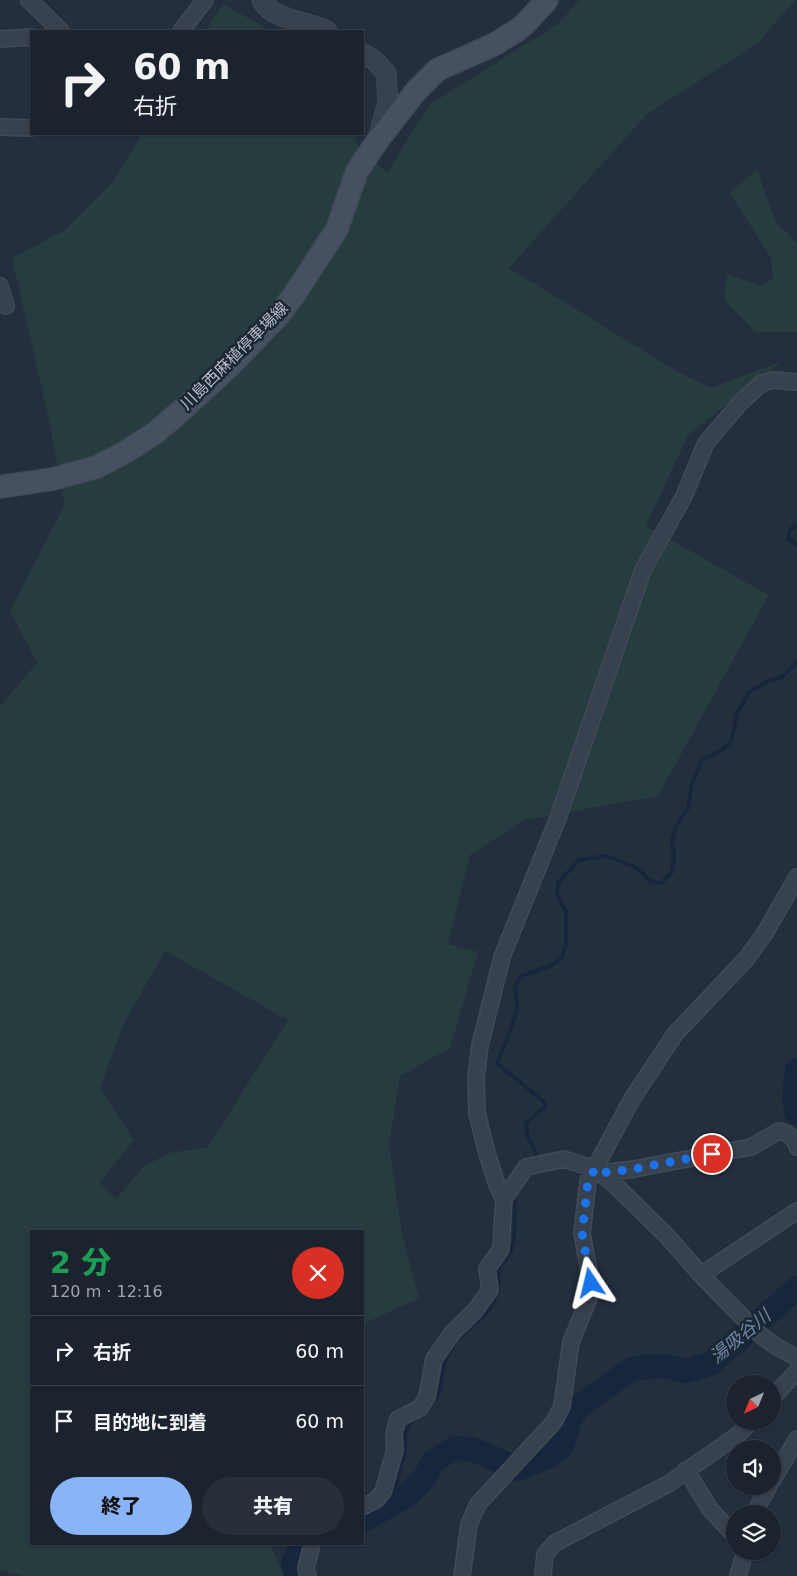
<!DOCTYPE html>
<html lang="ja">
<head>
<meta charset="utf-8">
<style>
  :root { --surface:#1b232e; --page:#282f3a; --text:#f1f3f6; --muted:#a0a4aa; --line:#39404a; --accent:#8ab4f8 }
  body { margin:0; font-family:"DejaVu Sans","Noto Sans JP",sans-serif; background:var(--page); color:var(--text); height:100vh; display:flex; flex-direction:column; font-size:19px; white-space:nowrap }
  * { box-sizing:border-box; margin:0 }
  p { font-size:16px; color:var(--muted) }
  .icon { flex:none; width:28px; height:28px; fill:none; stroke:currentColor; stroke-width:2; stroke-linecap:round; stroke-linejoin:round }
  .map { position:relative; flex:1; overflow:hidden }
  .details { position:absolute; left:30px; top:1230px; width:334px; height:315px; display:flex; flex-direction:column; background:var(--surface); border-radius:0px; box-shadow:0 1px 4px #0004,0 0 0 1px var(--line) }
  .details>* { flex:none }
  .banner { position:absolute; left:30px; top:30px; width:334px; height:105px; border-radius:0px; box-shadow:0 1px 4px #0004,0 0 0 1px var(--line); background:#1b232e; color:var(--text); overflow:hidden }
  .needle { width:32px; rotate:223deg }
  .tools { position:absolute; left:726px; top:1375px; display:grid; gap:10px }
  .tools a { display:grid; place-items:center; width:55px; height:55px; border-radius:50%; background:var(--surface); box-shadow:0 1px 4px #0004,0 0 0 1px var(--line); font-size:25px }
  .pin { position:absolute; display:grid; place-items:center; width:42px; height:42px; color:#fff; margin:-21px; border:2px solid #fff; border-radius:50%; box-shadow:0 1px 5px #0007 }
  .me { position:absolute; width:55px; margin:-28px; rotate:350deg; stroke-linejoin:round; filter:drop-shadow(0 0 4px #0008) }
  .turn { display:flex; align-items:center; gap:18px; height:105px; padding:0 20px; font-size:22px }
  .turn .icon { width:65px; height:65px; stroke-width:2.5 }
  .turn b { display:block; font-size:35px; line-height:42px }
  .round { display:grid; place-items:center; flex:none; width:52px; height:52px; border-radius:26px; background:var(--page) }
  .summary { display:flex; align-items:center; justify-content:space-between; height:85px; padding:0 20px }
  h1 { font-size:30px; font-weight:800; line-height:38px; color:#1e9e55 }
  .primary-button { display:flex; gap:10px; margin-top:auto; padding:10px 20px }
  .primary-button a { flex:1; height:58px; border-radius:30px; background:var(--accent); color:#111; font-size:20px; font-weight:800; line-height:58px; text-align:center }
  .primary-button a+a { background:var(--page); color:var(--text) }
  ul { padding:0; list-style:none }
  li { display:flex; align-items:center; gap:15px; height:70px; padding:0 20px; border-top:1px solid var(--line) }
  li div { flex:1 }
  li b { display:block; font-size:19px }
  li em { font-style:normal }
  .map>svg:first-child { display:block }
</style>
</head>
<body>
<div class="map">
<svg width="797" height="1576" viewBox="0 0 797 1576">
  <rect width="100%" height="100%" fill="#242f3e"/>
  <path fill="#263c3f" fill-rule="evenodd" d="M 579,0 L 795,0 L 759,42 L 646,115 L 509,268 L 678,372 L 711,388 L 782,361 L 688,435 L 646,526 L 769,595 L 658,796 L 524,820 L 470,855 L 448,944 L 478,952 L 450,1048 L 400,1076 L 389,1145 L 402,1234 L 419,1298 L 363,1324 L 363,1375 L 362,1231 L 31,1231 L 31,1544 L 270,1544 L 284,1576 L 23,1576 L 0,1570 L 0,706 L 37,663 L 10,611 L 65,504 L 47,412 L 12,258 L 65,230 L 113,182 L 142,134 L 355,134 L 356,144 L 387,173 L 429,105 L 559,23 ZM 165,951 L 288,1020 L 208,1147 L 169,1153 L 143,1167 L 116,1199 L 99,1183 L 134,1140 L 100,1088 L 123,1025 Z
    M 223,4 L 271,31 L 206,31 Z
    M 757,170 L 776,223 L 797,243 L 797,332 L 755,332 L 724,300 L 727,274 L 762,286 L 773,278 L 771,258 L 730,193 Z"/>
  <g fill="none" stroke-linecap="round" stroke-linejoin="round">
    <path stroke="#17263c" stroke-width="4" d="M 797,526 L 790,529 L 788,539 L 797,545
      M 537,1156 L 527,1134 L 526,1123 L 537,1113 L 545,1108 L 544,1102 L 497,1063 L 511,1029 L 517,1008 L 515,986 L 522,976 L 550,966 L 561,959 L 566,945 L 566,911 L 557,895 L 558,883 L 579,860 L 607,856 L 637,868 L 650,881 L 661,883 L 672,872 L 674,856 L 672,841 L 676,826 L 688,808 L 692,783 L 702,760 L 722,750 L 731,742 L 737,714 L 749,692 L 768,681 L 782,677 L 797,662
      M 425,1412 L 428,1410 L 439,1393 L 444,1363 L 455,1342 L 490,1309 L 498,1292 L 499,1267 L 509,1255 L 514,1241 L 515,1193
      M 391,1503 L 405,1451 L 405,1432 L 412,1421 L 417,1417"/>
    <path stroke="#17263c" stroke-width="24" d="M 797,1070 L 794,1099 L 797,1113
      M 362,1521 L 408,1495 L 425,1477 L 433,1461 L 455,1448 L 470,1449 L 482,1453 L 518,1469 L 548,1457 L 562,1446 L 571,1418 L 578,1407 L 633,1368 L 665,1366 L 687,1371 L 712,1363 L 797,1288
      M 297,1576 L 293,1564 L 302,1544"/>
    <defs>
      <path id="minor" d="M 29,0 L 61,31
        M 181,31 L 205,0
        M 0,39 L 31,37
        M 0,127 L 31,128
        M 0,286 L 6,306
        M 600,1173 L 634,1169 L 751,1147 L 779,1131 C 789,1133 794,1137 797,1147
        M 504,1199 L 526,1167 L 564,1159 L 595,1169 L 615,1185 L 668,1237 L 701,1275 L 758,1333 L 774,1345 L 797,1358
        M 701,1275 L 797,1211
        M 772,1398 L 797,1371
        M 686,1470 L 710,1509 L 735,1536
        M 772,1481 L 797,1439
        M 362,1507 L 376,1500 L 383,1492 L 395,1450 L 394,1434 L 398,1419 L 420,1408 L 427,1397 L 434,1359 L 453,1332 L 474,1312 L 490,1290 L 487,1269 L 501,1249 L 504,1199 L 497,1185 L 486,1150 L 477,1113 L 476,1078 L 480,1045 L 502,957 L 558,818 L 643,570 L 684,496 L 706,443 L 741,402 L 762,383 L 773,380 L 797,382
        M 757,1514 L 759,1504 L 769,1486
        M 308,1576 L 306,1568 L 312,1544
        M 462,1576 L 469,1524 L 478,1504 L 554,1422 L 562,1406 L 571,1342 L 589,1298 L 591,1283 L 582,1233 L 588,1181 L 632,1099 L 675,1034 L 747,958 L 765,933 L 797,877
        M 543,1576 L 545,1554 L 555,1543 L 668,1484 L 739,1434 L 751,1421
        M 738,1576 L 745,1551"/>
      <path id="tertiary" d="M 262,0 C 270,19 310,22 327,31
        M 362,53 L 374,60 L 386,73 L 388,102 L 378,139"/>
      <path id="secondary" d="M 0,487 L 53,479 L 97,467 L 127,451 L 155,433 L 182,410 L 229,367 L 279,315 L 294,295 L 337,229 L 357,171 L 378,140 L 416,91 L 437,70 L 493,45 L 516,31 L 525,24 L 547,0"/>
    </defs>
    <use href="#minor" stroke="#414a57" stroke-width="18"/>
    <use href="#tertiary" stroke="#414a57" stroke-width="21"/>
    <use href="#secondary" stroke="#414a57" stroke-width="24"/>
    <use href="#minor" stroke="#38414e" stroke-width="15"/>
    <use href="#tertiary" stroke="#38414e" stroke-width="19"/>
    <use href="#secondary" stroke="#465061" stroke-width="21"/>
  </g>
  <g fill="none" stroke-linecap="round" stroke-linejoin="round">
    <path stroke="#1a73e8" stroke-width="9" stroke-dasharray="0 16.2" d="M 591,1283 L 582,1233 L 588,1181 L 595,1169 L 600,1173 L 634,1169 L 712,1154"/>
  </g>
  <g text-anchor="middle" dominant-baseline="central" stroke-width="5" stroke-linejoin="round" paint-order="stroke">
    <g font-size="16" fill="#b4bcc9" stroke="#1d2633">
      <text transform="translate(234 356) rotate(-45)">川島西麻植停車場線</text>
    </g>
    <g font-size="18" font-style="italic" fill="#6d86a8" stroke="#1d2633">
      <text transform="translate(740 1336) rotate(-40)">湯吸谷川</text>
    </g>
  </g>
</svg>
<div class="tools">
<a><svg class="needle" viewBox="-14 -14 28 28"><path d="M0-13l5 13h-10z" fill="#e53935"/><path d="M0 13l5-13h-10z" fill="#a0a4aa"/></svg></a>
<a><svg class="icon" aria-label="sound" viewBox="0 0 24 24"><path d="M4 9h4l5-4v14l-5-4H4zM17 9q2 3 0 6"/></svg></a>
<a><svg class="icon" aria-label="layers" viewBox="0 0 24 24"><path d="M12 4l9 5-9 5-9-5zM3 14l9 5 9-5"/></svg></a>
</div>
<div class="pin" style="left:712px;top:1154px;background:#d93025"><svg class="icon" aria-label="arrive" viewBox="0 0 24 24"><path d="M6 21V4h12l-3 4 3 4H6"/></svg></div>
<svg class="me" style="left:591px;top:1283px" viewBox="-20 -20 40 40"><path d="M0-17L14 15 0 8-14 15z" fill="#1a73e8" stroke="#fff" stroke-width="4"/></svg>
<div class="banner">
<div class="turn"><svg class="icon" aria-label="right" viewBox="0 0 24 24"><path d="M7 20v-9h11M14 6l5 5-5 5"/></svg><div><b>60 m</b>右折</div></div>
</div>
<section class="details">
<div class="summary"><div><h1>2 分</h1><p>120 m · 12:16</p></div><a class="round" style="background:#d93025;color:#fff"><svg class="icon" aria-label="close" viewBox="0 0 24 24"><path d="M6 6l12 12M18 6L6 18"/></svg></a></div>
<ul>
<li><svg class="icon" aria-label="right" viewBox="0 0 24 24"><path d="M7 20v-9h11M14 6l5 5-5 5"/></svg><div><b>右折</b></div><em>60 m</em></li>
<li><svg class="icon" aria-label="arrive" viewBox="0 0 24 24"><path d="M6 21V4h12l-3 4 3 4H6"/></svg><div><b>目的地に到着</b></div><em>60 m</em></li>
</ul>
<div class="primary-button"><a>終了</a><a>共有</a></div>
</section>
</div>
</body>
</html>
